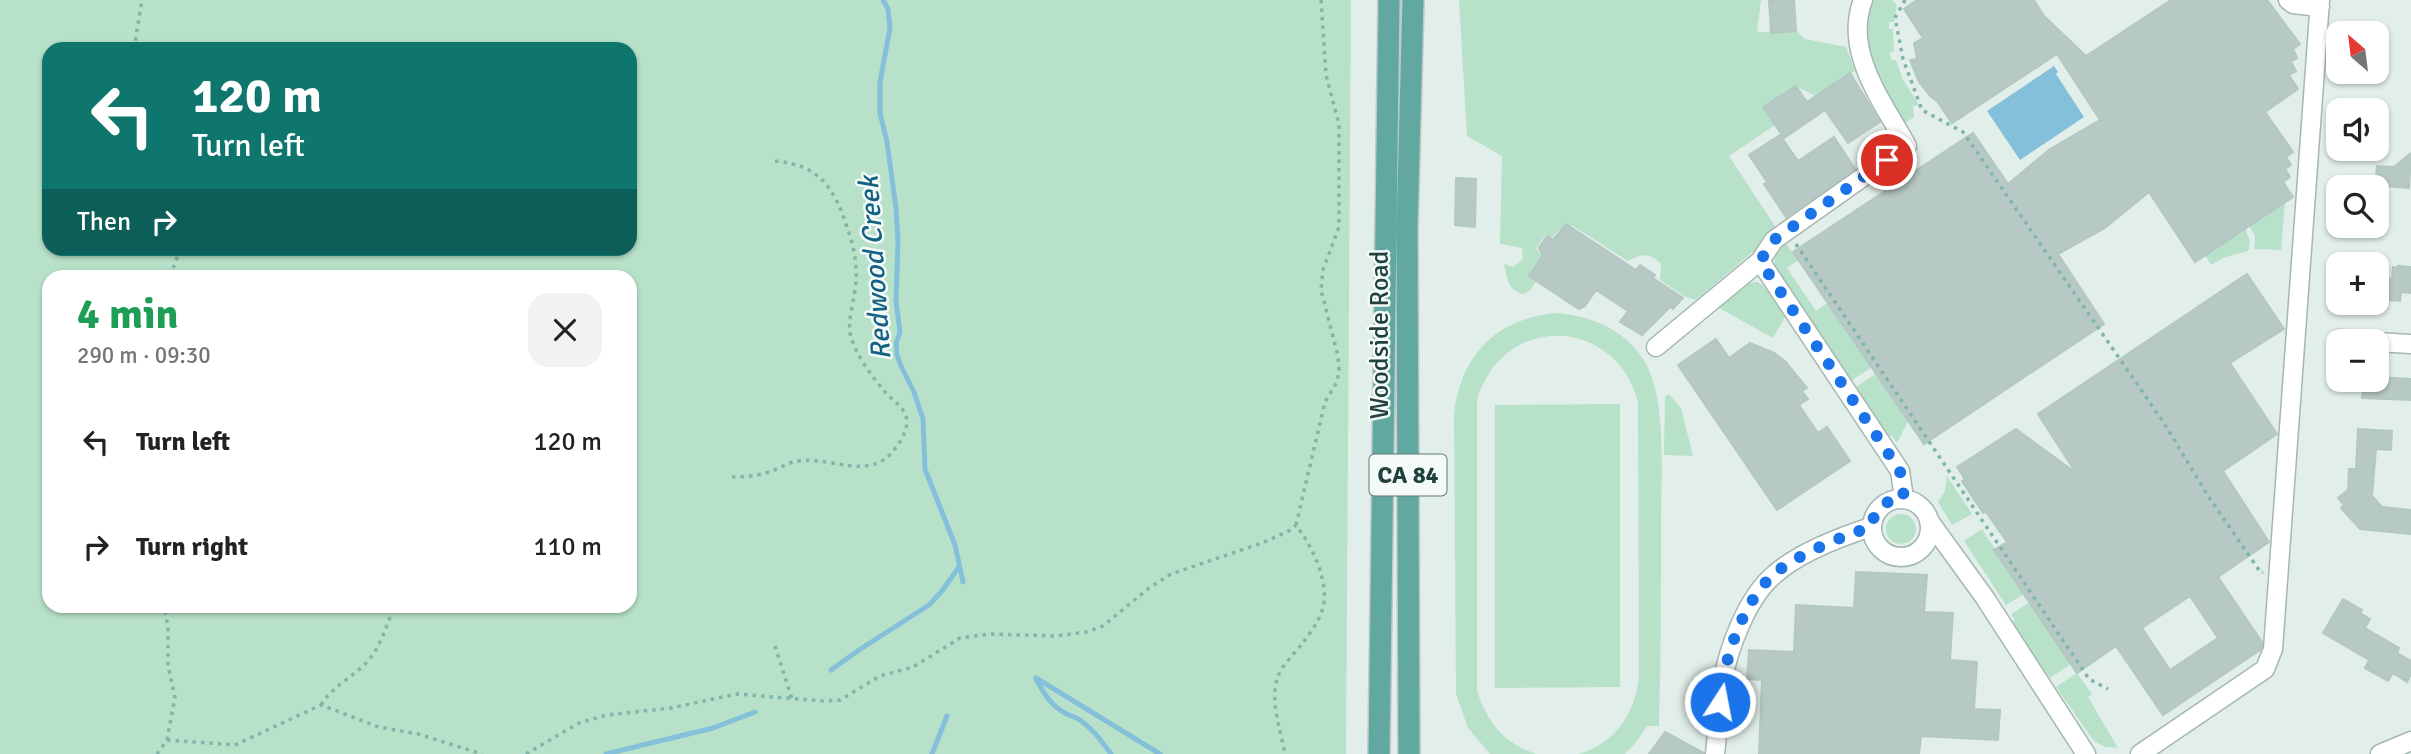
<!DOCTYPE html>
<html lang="en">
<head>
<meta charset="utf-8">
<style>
  :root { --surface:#fff; --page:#f2f2f2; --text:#222; --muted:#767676 }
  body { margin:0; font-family:Signika,sans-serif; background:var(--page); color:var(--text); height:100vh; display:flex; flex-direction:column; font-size:26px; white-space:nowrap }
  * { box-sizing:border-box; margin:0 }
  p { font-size:23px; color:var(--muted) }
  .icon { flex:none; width:38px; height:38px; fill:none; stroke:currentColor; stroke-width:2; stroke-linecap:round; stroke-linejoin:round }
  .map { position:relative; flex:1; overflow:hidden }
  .details { position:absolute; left:42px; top:270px; width:595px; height:343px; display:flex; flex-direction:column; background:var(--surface); border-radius:21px; box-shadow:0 2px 5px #0004 }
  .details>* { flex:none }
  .guide { position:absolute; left:42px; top:42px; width:595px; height:214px; border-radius:21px; box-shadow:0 2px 5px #0004; background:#0f766e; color:#fff; overflow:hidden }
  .needle { width:46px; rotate:332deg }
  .controls { position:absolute; left:2326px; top:21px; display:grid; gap:14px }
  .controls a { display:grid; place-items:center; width:63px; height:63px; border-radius:14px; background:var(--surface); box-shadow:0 2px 5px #0004; font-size:35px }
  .pin { position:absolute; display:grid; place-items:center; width:60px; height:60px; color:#fff; margin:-30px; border:4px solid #fff; border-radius:50%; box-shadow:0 2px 7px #0007 }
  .me { position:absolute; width:77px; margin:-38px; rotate:11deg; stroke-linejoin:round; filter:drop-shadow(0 0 5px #0008) }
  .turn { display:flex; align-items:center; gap:24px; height:147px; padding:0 35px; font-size:32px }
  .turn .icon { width:91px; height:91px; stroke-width:2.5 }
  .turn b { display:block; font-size:49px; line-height:60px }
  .then { display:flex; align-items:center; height:66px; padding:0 35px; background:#0003; gap:14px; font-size:26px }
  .round { display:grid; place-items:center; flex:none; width:74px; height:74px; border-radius:21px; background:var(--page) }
  .headline { display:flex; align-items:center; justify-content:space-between; height:119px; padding:0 35px }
  h1 { font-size:42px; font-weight:800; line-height:52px; color:#1e9e55 }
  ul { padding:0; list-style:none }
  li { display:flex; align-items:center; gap:21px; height:105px; padding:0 35px }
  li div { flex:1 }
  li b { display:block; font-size:26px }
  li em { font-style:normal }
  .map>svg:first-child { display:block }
</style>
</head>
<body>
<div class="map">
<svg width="2411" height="754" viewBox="0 0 2411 754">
  <rect width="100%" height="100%" fill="#e2eeea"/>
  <path fill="#b8e1c9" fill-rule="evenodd" d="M 0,0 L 1351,0 L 1346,754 L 0,754 ZM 49,49 L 630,49 L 630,248 L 49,248 ZM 49,276 L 630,276 L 630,606 L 49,606 Z
    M 1459,0 L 1761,0 L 1757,32 L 1796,31 L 1805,39 L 1846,47 L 1855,71 L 1816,96 L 1795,86 L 1763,106 L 1775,125 L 1729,156 L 1775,226 L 1755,250 L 1696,300 L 1684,296 L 1660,280 L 1661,264 C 1650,253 1642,253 1628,261 L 1573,226 C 1562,224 1558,231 1551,239 L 1546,234 L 1536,249 L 1543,255 L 1529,275 L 1536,281 L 1530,291 L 1523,294 C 1507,290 1508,279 1504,264 L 1513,267 L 1523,259 L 1522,248 L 1500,244 L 1502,156 L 1467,136 Z
    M 1873,0 L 1892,0 L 1897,5 L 1894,22 L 1889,22 L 1889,29 L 1893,29 L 1894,51 L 1889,53 L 1892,60 L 1896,60 L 1903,80 L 1919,105 L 1913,106 L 1914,117 L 1905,123 C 1882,82 1856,48 1873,0 Z
    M 2285,202 L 2281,250 L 2254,249 L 2255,236 L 2249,226 Z
    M 2245,228 L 2250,242 L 2248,251 L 2223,258 L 2211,265 L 2205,255 Z
    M 1784,241 L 1798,260 L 1787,268 L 1816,311 L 1831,301 L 1841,323 L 1871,368 L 1849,382 L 1777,273 C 1772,259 1775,253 1784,241 Z
    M 1758,282 L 1769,291 L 1786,315 L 1773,338 L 1719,308 C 1724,292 1742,283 1758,282 Z
    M 1557,313 C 1593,316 1628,331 1646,364 C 1667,402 1661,478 1661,522 C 1661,590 1661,658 1659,726 L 1647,726 L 1637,741 L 1625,754 L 1578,754 C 1615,744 1636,713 1639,675 L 1638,402 C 1615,315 1502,313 1477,400 L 1477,690 C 1486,721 1505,745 1537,754 L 1490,754 L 1468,728 L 1456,694 L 1454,414 C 1461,354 1497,318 1557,313 Z
    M 1877,373 L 1908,421 L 1897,443 L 1891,435 L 1888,437 L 1854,388 Z
    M 1669,394 L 1681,408 L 1693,456 L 1664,455 L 1665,396 Z
    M 1620,404 L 1620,687 L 1495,688 L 1495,405 Z
    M 1947,476 L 1972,514 L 1952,525 L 1938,502 L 1945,491 Z
    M1886 529a15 15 0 1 1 30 0a15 15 0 1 1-30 0Z
    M 1982,529 L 2024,594 L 2006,605 L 1964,541 Z
    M 2030,602 L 2071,664 L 2050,678 L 2011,622 L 2015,620 L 2011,614 Z
    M 2077,673 L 2092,694 L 2088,697 L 2118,748 L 2105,747 L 2094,741 L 2056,687 Z"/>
  <path fill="#84c0d9" d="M 2054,66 L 2058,72 L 2056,74 L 2084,117 L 2020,160 L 1987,111 Z"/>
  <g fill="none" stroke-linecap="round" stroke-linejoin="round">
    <path stroke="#84c0d9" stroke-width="5" d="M 883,0 L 888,9 L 890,28 L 880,82 L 880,113 L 887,142 L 896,208 L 898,241 L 896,301 L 900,332 L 896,343 L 897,355 L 901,366 L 914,392 L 923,419 L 925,469 L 955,545 L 963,582
      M 831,670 L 859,650 L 929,605 L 942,591 L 959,567
      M 1036,678 L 1160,754
      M 1036,679 C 1043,692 1051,706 1065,713 C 1070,716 1076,717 1080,720 C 1093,729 1102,742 1111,754
      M 606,754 L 713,728 L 755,712
      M 932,754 L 947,716"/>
  </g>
  <path fill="#b7c9c4" stroke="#b4c8c3" stroke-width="2" fill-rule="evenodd" d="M 1781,0 L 1794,0 L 1796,31 L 1771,33 L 1769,1 Z
    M 1917,0 L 2034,0 L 2044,16 L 2086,56 L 2171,0 L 2267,0 L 2300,44 L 2293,49 L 2297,58 L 2291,62 L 2296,71 L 2289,75 L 2298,89 L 2265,112 L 2293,152 L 2286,157 L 2291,165 L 2285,169 L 2290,177 L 2283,182 L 2293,197 L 2195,262 L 2149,192 L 2105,228 L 2058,254 L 2104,324 L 1924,444 L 1793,252 L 1973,133 L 2008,184 L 2050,149 L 2100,120 L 2057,54 L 1952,123 L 1937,101 L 1931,97 L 1919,82 L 1910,60 L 1917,59 L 1914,43 L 1923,38 L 1904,9 Z
    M 1850,73 L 1880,122 L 1848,143 L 1825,110 L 1784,138 L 1763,107 L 1796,86 L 1807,102 Z
    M 1780,135 L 1798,161 L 1834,137 L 1855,169 L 1786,217 L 1764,184 L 1767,182 L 1749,155 Z
    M 2411,153 L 2409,188 L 2375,185 L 2377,166 L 2394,167 Z
    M 1456,178 L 1476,179 L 1475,227 L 1455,225 Z
    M 1566,224 L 1636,270 L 1640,265 L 1655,275 L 1653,278 L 1683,298 L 1673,309 L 1670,307 L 1642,335 L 1620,322 L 1628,311 L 1596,290 L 1585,306 L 1579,309 L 1529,276 L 1543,255 L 1539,248 L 1547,236 L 1553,240 Z
    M 2398,266 L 2411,267 L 2411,293 L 2401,292 L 2400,301 L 2376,299 L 2376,278 L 2392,279 L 2393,267 L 2398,268 Z
    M 2247,274 L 2284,329 L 2230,363 L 2277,434 L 2223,471 L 2269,542 L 2218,577 L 2262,642 L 2262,646 L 2260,650 L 2163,715 L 2116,646 L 2077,673 L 1994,550 L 2007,542 L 1986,512 L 1983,513 L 1962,481 L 1965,479 L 1957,467 L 2016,429 L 2076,473 L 2038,414 ZM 2190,596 L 2218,638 L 2170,670 L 2142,628 Z
    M 1716,339 L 1729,358 L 1750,343 L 1774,353 L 1785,361 L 1807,388 L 1802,391 L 1808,399 L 1799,405 L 1818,433 L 1827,427 L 1850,461 L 1777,510 L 1678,365 Z
    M 2376,377 L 2411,379 L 2411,400 L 2362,398 L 2364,380 L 2376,380 Z
    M 2358,429 L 2392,431 L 2391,450 L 2376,449 L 2372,496 L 2382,507 L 2411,510 L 2411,534 L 2360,529 L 2341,508 L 2344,505 L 2338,498 L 2348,490 L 2349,469 L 2356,469 Z
    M 1856,572 L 1927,575 L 1924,612 L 1953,613 L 1950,660 L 1977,662 L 1974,709 L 2000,710 L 1998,740 L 1921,736 L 1919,754 L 1759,754 L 1762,680 L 1747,679 L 1749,650 L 1794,652 L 1796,605 L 1854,608 Z
    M 2343,599 L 2362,610 L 2360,613 L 2370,619 L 2365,628 L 2399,648 L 2397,653 L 2411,661 L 2411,674 L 2407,682 L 2393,673 L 2388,681 L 2365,668 L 2369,660 L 2323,633 Z
    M 1665,732 L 1704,753 L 1704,754 L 1649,754 Z"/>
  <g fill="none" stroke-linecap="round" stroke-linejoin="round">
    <defs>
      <path id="minor" d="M 2288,0 L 2293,4 L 2320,7
        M 1760,261 L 1900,471 L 1904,498
        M 2339,339 L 2369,341
        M 2376,342 L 2411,344
        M 1656,347 L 1760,261 L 1774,240 L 1907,146 C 1883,102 1843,52 1863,0
        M1872 528a29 29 0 1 1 58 0a29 29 0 1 1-58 0Z
        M 1930,522 L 1985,598 L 2086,754
        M 1715,754 C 1718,731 1717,707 1722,684 C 1728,649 1747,597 1775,574 C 1800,552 1840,537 1871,527
        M 2140,754 L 2265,669 L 2273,649 L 2320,0
        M 2380,754 L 2411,741"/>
      <path id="major" d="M 1379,754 L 1389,0
        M 1409,754 L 1407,228 L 1413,0"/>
    </defs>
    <use href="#minor" stroke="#a4b7b3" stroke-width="21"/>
    <use href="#major" stroke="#c1cac9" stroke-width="24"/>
    <path stroke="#7fb5ab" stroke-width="3.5" stroke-dasharray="3.5 5" stroke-linecap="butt" d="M 1905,0 L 1895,18 L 1903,59 L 1922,110 L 1963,132 L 2164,423 L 2208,496 L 2261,573 L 2263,572
      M 134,49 L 142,0
      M 1796,244 L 2089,679 L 2108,689
      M 170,276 L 181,248
      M 468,276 L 468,274
      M 732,477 C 744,477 757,476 769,472 C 779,469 788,462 798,461 C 831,456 869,482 894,450 C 900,442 907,432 907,421 C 906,408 893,401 885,392 C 872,376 857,357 851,337 C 846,321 856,297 856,279 C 857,262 853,243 847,227 C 834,187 819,165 775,161
      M 1296,525 L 1325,402 L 1337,382 L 1339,370 L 1338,356 L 1321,290 L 1323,270 L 1339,227 L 1339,124 L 1326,75 L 1321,0
      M 775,646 L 792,699
      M 321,705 C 332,687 351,678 365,664 C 380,649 387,625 394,606
      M 167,740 L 235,745 L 321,705 L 379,727 L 418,734 L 482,754
      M 157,754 L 167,740 L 175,697 L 168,666 L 168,627 L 164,606
      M 526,754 L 579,723 L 607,715 L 671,708 L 737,694 L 823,701 L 840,700 L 880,676 L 913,667 L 960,638 L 989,634 L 1055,636 L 1086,632 L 1103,626 L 1149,588 L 1171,574 L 1262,543 L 1291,530 L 1296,525 C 1312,546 1331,583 1322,611 C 1318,623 1309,634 1302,644 C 1294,654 1281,666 1277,679 C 1270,702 1281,731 1285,754"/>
    <use href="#minor" stroke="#fff" stroke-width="18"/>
    <use href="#major" stroke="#61a8a0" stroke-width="21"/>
  </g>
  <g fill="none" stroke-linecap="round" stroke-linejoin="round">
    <path stroke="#1a73e8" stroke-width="12" stroke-dasharray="0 21.6" d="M 1720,702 C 1724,660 1741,604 1774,574 C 1796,555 1843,536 1871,527 C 1875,508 1885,500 1904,498 L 1900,471 L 1760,261 L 1774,240 L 1887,160"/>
  </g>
  <g text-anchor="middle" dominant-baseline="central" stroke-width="5" stroke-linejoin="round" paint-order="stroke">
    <rect fill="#f3faf7" stroke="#5f7875" stroke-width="2" x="1369.5" y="454.5" width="77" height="41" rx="5"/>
    <g font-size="24" font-weight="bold" fill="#20413d">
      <text x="1408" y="475">CA 84</text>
    </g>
    <g font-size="26" fill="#20413d" stroke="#f3faf7">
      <text transform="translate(1380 335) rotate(-90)">Woodside Road</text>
    </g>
    <g font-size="28" font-style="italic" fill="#136284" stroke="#f3faf7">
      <text transform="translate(875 268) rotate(-94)">Redwood Creek</text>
    </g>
  </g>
</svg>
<div class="controls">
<a><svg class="needle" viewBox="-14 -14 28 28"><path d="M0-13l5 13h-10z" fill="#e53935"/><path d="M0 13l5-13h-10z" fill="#767676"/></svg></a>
<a><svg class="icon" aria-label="sound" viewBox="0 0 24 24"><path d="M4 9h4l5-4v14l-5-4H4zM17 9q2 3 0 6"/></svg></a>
<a><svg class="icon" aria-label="search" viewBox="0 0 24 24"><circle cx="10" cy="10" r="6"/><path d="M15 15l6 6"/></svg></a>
<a>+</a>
<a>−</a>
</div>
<div class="pin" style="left:1887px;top:160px;background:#d93025"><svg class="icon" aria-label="arrive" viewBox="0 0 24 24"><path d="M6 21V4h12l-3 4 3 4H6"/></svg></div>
<svg class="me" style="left:1720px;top:702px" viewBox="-20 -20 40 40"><circle r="17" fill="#1a73e8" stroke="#fff" stroke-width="3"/><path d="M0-11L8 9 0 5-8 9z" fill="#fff"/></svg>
<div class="guide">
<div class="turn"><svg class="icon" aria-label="left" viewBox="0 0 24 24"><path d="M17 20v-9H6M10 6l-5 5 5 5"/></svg><div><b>120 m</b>Turn left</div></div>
<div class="then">Then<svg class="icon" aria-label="right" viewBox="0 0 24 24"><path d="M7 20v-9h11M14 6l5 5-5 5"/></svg></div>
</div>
<section class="details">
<div class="headline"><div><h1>4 min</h1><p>290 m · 09:30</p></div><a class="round"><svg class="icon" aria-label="close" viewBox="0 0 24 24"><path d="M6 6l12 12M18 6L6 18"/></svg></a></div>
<ul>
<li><svg class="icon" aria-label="left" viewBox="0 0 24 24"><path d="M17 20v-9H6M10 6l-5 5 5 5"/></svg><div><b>Turn left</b></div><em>120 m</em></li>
<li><svg class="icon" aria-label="right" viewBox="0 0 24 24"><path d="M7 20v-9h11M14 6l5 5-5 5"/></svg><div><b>Turn right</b></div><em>110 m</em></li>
</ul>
</section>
</div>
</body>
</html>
